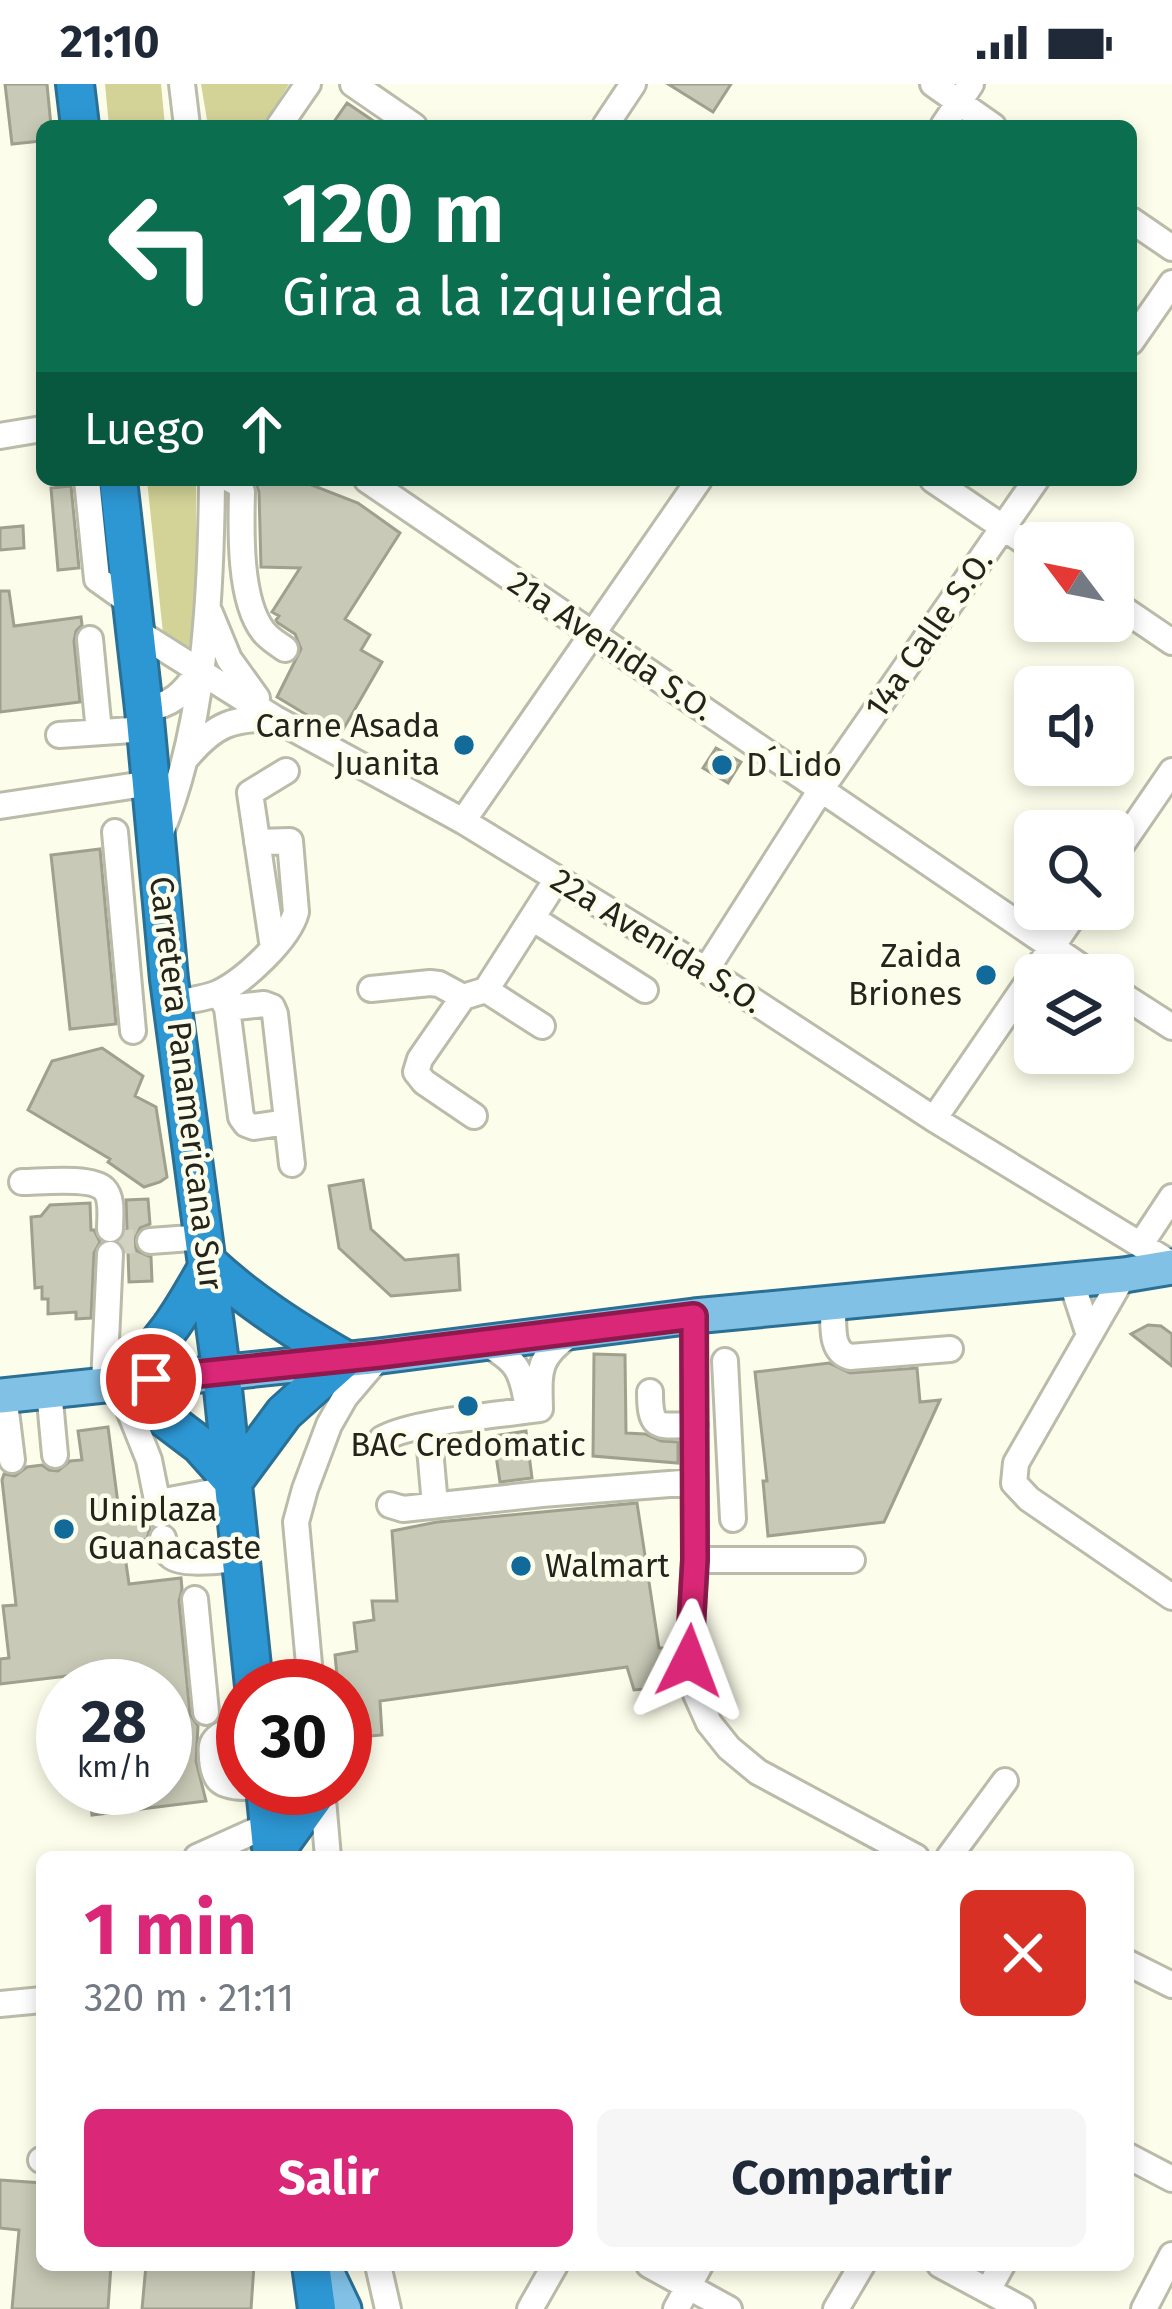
<!DOCTYPE html>
<html lang="es">
<head>
<meta charset="utf-8">
<style>
  :root { --surface:#fff; --page:#f6f6f7; --text:#1f2937; --muted:#747a83; --accent:#db2777 }
  body { margin:0; font-family:"Fira Sans",sans-serif; background:var(--page); color:var(--text); height:100vh; display:flex; flex-direction:column; font-size:45px; white-space:nowrap }
  * { box-sizing:border-box; margin:0 }
  p { font-size:39px; color:var(--muted) }
  .icon { flex:none; width:66px; height:66px; fill:none; stroke:currentColor; stroke-width:2; stroke-linecap:round; stroke-linejoin:round }
  .map { position:relative; flex:1; overflow:hidden }
  .panel { position:absolute; left:36px; top:1767px; width:1098px; height:420px; display:flex; flex-direction:column; background:var(--surface); border-radius:18px; box-shadow:0 6px 18px #0003 }
  .panel>* { flex:none }
  .top-card { position:absolute; left:36px; top:36px; width:1101px; height:366px; border-radius:18px; box-shadow:0 6px 18px #0003; background:#0b6e4f; color:#fff; overflow:hidden }
  .needle { width:78px; rotate:302deg }
  .tools { position:absolute; left:1014px; top:438px; display:grid; gap:24px }
  .tools a { display:grid; place-items:center; width:120px; height:120px; border-radius:18px; background:var(--surface); box-shadow:0 6px 18px #0003; font-size:60px }
  .speed { position:absolute; left:36px; top:1575px; display:flex; gap:24px; font-size:60px; font-weight:700; text-align:center }
  .speed>* { display:grid; place-content:center; width:156px; height:156px; border-radius:50%; background:var(--surface); box-shadow:0 6px 18px #0003; line-height:1 }
  .speed small { font-size:30px; font-weight:400 }
  .speed .limit { border:18px solid #d22; background:#fff; color:#111 }
  .pin { position:absolute; display:grid; place-items:center; width:102px; height:102px; color:#fff; margin:-51px; border:6px solid #fff; border-radius:50%; box-shadow:0 3px 12px #0007 }
  .me { position:absolute; width:132px; margin:-66px; rotate:3deg; stroke-linejoin:round; filter:drop-shadow(0 0 9px #0008) }
  .turn { display:flex; align-items:center; gap:42px; height:252px; padding:0 48px; font-size:54px }
  .turn .icon { width:156px; height:156px; stroke-width:2.5 }
  .turn b { display:block; font-size:84px; line-height:102px }
  .then { display:flex; align-items:center; height:114px; padding:0 48px; background:#0003; gap:24px; font-size:45px }
  .round { display:grid; place-items:center; flex:none; width:126px; height:126px; border-radius:18px; background:var(--page) }
  .summary { display:flex; align-items:center; justify-content:space-between; height:204px; padding:0 48px }
  h1 { font-size:72px; font-weight:700; line-height:90px; color:var(--accent) }
  .action { display:flex; gap:24px; margin-top:auto; padding:24px 48px }
  .action a { flex:1; height:138px; border-radius:18px; background:var(--accent); color:#fff; font-size:48px; font-weight:700; line-height:138px; text-align:center }
  .action a+a { background:var(--page); color:var(--text) }
  .status { display:flex; justify-content:space-between; align-items:center; height:84px; padding:0 60px; background:var(--surface); direction:ltr }
  .status svg { height:33px; fill:currentColor }
  .map>svg:first-child { display:block }
</style>
</head>
<body>
<div class="status"><b>21:10</b><svg viewBox="0 0 49 12"><path d="M0 12V9h3v3zM5 12V6h3v6zM10 12V3h3v9zM15 12V0h3v12zM26 1h20v11H26zM47 4h2v5h-2z"/></svg></div>
<div class="map">
<svg width="1172" height="2225" viewBox="0 0 1172 2225">
  <rect width="100%" height="100%" fill="#fdfdeb"/>
  <path fill="#d3d398" d="M 105,0 L 161,0 L 165,42 L 109,42 Z
    M 201,0 L 289,0 L 263,42 L 208,42 Z
    M 147,396 L 196,396 L 196,527 L 189,562 L 178,567 L 164,559 Z"/>
  <path fill="#c9c9b7" stroke="#9fa08e" stroke-width="3" d="M 5,0 L 47,0 L 51,42 L 42,42 L 42,57 L 12,60 Z
    M 668,0 L 731,0 L 713,28 Z
    M 347,19 L 381,42 L 331,42 Z
    M 255,396 L 299,396 L 358,419 L 400,449 L 345,535 L 370,551 L 361,566 L 382,578 L 340,651 L 277,613 L 301,565 L 295,550 L 278,539 L 276,536 L 279,532 L 272,528 L 300,484 L 261,483 L 259,408 Z
    M 71,402 L 79,484 L 58,486 L 51,404 Z
    M 23,442 L 24,464 L 0,466 L 0,444 Z
    M 0,507 L 9,507 L 14,542 L 81,533 L 82,541 L 76,547 L 74,557 L 80,618 L 0,628 Z
    M 716,664 L 741,678 L 728,699 L 703,684 Z
    M 100,765 L 116,940 L 70,945 L 51,771 Z
    M 102,964 L 143,992 L 135,1012 L 156,1023 L 167,1093 L 160,1098 L 144,1103 L 108,1078 L 110,1075 L 28,1026 L 52,977 Z
    M 363,1096 L 371,1145 L 405,1176 L 458,1171 L 460,1206 L 391,1212 L 339,1164 L 329,1102 Z
    M 148,1115 L 150,1140 L 140,1144 L 134,1157 L 137,1167 L 151,1173 L 152,1197 L 129,1198 L 128,1169 L 120,1157 L 127,1145 L 126,1116 Z
    M 90,1119 L 91,1146 L 94,1146 L 100,1158 L 94,1169 L 91,1234 L 76,1235 L 76,1228 L 48,1230 L 48,1215 L 42,1215 L 42,1203 L 35,1204 L 31,1133 L 41,1132 L 50,1121 Z
    M 1148,1241 L 1161,1242 L 1172,1250 L 1172,1282 L 1131,1250 Z
    M 594,1270 L 625,1271 L 626,1349 L 645,1350 L 661,1357 L 678,1358 L 678,1379 L 593,1372 Z
    M 829,1279 L 850,1289 L 917,1284 L 920,1318 L 940,1316 L 884,1438 L 768,1452 L 763,1397 L 767,1397 L 755,1288 Z
    M 108,1343 L 120,1435 L 144,1433 L 150,1444 L 147,1455 L 123,1458 L 129,1500 L 181,1494 L 182,1505 L 179,1517 L 190,1630 L 198,1642 L 196,1677 L 206,1717 L 92,1731 L 89,1704 L 165,1704 L 165,1602 L 146,1602 L 144,1583 L 0,1600 L 0,1575 L 9,1574 L 3,1522 L 16,1521 L 2,1396 L 4,1390 L 15,1392 L 27,1383 L 42,1381 L 49,1386 L 58,1387 L 70,1377 L 82,1376 L 78,1347 Z
    M 526,1347 L 532,1394 L 500,1398 L 493,1352 Z
    M 637,1419 L 659,1564 L 668,1564 L 670,1588 L 664,1589 L 668,1603 L 634,1606 L 627,1583 L 380,1617 L 382,1651 L 348,1654 L 345,1602 L 338,1602 L 335,1571 L 357,1567 L 354,1539 L 374,1536 L 372,1517 L 397,1517 L 392,1447 L 437,1438 Z
    M 0,2096 L 42,2099 L 42,2181 L 111,2181 L 108,2225 L 12,2225 L 19,2146 L 0,2144 Z
    M 146,2181 L 254,2181 L 251,2225 L 142,2225 Z"/>
  <g fill="none" stroke-linecap="round" stroke-linejoin="round">
    <path stroke="#d2d2c2" stroke-width="24" stroke-dasharray="24 12" stroke-linecap="butt" d="M 110,1158 L 150,1157"/>
    <defs>
      <path id="minor" d="M 182,0 L 187,42
        M 353,0 L 414,42
        M 933,0 L 993,42
        M 279,42 L 308,0
        M 605,42 L 633,0
        M 943,42 L 971,0
        M 1131,136 L 1172,164
        M 1131,258 L 1172,199
        M 0,352 L 42,345
        M 87,396 L 97,495 L 132,520
        M 231,396 L 239,400 L 242,408 C 241,446 239,516 263,547 C 269,555 278,560 285,565
        M 367,396 L 1093,891
        M 933,396 L 1035,465
        M 1113,518 L 1172,558
        M 210,529 L 229,575 L 257,614
        M 136,547 L 274,634 L 463,737 L 706,886 L 934,1035 L 1172,1180
        M 90,555 L 99,648
        M 144,625 C 171,622 183,610 198,588
        M 59,651 L 146,645
        M 188,672 C 216,639 233,635 274,634
        M 0,722 L 151,699
        M 463,737 L 699,396
        M 115,748 L 133,947
        M 159,753 C 205,645 211,513 212,396
        M 1113,773 L 1172,687
        M 532,834 L 645,906
        M 273,864 L 250,709 L 286,687
        M 706,886 L 822,704 L 1036,396
        M 371,905 L 430,899 L 439,900 L 463,913
        M 1113,905 L 1172,943
        M 486,906 L 542,942
        M 220,911 L 227,924 L 241,1033 L 246,1040 L 254,1043 L 287,1038
        M 172,920 C 186,916 205,915 218,909 C 244,897 289,855 296,828 L 290,757 L 257,758
        M 227,924 L 264,920 L 272,923 L 275,930 L 292,1080
        M 474,1032 L 424,998 L 416,988 L 420,975 L 463,913 L 486,906 L 557,795
        M 934,1035 L 1078,825
        M 22,1098 C 40,1098 91,1092 104,1105 C 113,1114 110,1133 110,1145
        M 150,1157 L 205,1153
        M 1141,1160 L 1172,1113
        M 1124,1191 L 1016,1379 L 1014,1399 L 1029,1415 L 1172,1513
        M 1071,1196 L 1089,1251
        M 833,1220 C 834,1239 829,1267 850,1273 L 950,1265
        M 694,1232 L 695,1476 L 689,1577 L 696,1610 L 709,1639 L 729,1664 L 758,1688 L 916,1773
        M 483,1258 C 518,1277 522,1286 528,1325
        M 725,1277 L 733,1435
        M 104,1300 L 110,1170
        M 49,1306 L 55,1371
        M 121,1306 L 149,1376 L 160,1431
        M 650,1308 C 650,1349 659,1341 695,1341
        M 4,1311 L 12,1376
        M 428,1342 L 435,1421
        M 382,1355 C 413,1337 501,1331 540,1325 C 539,1287 537,1273 571,1250
        M 159,1418 L 233,1404
        M 390,1421 L 403,1425 L 542,1410 L 695,1398
        M 163,1454 C 165,1461 165,1467 171,1472 C 182,1482 225,1476 241,1475
        M 695,1476 L 852,1476
        M 195,1515 L 206,1628
        M 311,1602 L 296,1438 L 305,1405 L 329,1341 L 345,1313 L 380,1272
        M 243,1645 C 234,1647 221,1648 215,1656 C 210,1662 212,1667 212,1675 C 214,1697 221,1702 243,1703
        M 322,1704 L 328,1773
        M 197,1773 L 268,1741
        M 949,1773 L 1005,1697
        M 1128,1879 L 1172,1901
        M 0,1920 L 42,1916
        M 1128,2072 L 1172,2095
        M 41,2076 L 42,2076
        M 378,2181 L 388,2225
        M 649,2181 L 729,2225
        M 940,2181 L 1022,2225
        M 988,2206 L 1002,2181
        M 530,2225 L 555,2181
        M 676,2225 L 700,2181
        M 836,2225 L 862,2181
        M 1144,2225 L 1172,2171"/>
      <path id="major" d="M 0,1312 L 380,1272 L 694,1232 L 1124,1191 L 1172,1183
        M 323,2181 L 344,2225"/>
      <path id="highway" d="M 75,0 L 80,42
        M 118,396 L 144,625 L 169,895 L 221,1286 L 254,1602
        M 209,1180 C 250,1218 296,1247 344,1275 L 284,1329 L 233,1398
        M 209,1180 C 181,1230 163,1261 118,1299 L 200,1361 L 233,1398
        M 265,1704 L 272,1773
        M 272,1772 L 321,1704
        M 311,2181 L 317,2225"/>
    </defs>
    <use href="#minor" stroke="#babba9" stroke-width="30"/>
    <use href="#major" stroke="#2a6f94" stroke-width="39"/>
    <use href="#highway" stroke="#2a6f94" stroke-width="42"/>
    <use href="#minor" stroke="#fff" stroke-width="24"/>
    <use href="#major" stroke="#81c1e5" stroke-width="33"/>
    <use href="#highway" stroke="#2d97d4" stroke-width="36"/>
  </g>
  <g fill="none" stroke-linecap="round" stroke-linejoin="round">
    <defs>
      <path id="route" d="M 151,1295 L 380,1271 L 694,1232 L 695,1476 L 689,1577"/>
    </defs>
    <use href="#route" stroke="#8e194d" stroke-width="30"/>
    <use href="#route" stroke="#db2777" stroke-width="21"/>
  </g>
  <g fill="#116a9a" stroke="#fdfdeb" stroke-width="4.5">
    <circle cx="464" cy="661" r="12"/>
    <circle cx="722" cy="681" r="12"/>
    <circle cx="986" cy="891" r="12"/>
    <circle cx="468" cy="1322" r="12"/>
    <circle cx="64" cy="1445" r="12"/>
    <circle cx="521" cy="1482" r="12"/>
  </g>
  <g text-anchor="middle" dominant-baseline="central" stroke-width="9" stroke-linejoin="round" paint-order="stroke">
    <g font-size="33" fill="#24241d" stroke="#fdfdeb">
      <text transform="translate(929 550) rotate(-55)">14a Calle S.O.</text>
      <text transform="translate(611 562) rotate(34)">21a Avenida S.O.</text>
      <text transform="translate(657 857) rotate(32)">22a Avenida S.O.</text>
      <text transform="translate(186 999) rotate(83)">Carretera Panamericana Sur</text>
    </g>
    <g font-size="33" fill="#24241d" stroke="#fdfdeb" text-anchor="start">
      <text x="440" y="642" text-anchor="end">Carne Asada<tspan x="440" dy="38">Juanita</tspan></text>
      <text x="746" y="681">D´Lido</text>
      <text x="962" y="872" text-anchor="end">Zaida<tspan x="962" dy="38">Briones</tspan></text>
      <text x="468" y="1361" text-anchor="middle">BAC Credomatic</text>
      <text x="88" y="1426">Uniplaza<tspan x="88" dy="38">Guanacaste</tspan></text>
      <text x="545" y="1482">Walmart</text>
    </g>
  </g>
</svg>
<div class="tools">
<a><svg class="needle" viewBox="-14 -14 28 28"><path d="M0-13l5 13h-10z" fill="#e53935"/><path d="M0 13l5-13h-10z" fill="#747a83"/></svg></a>
<a><svg class="icon" aria-label="sound" viewBox="0 0 24 24"><path d="M4 9h4l5-4v14l-5-4H4zM17 9q2 3 0 6"/></svg></a>
<a><svg class="icon" aria-label="search" viewBox="0 0 24 24"><circle cx="10" cy="10" r="6"/><path d="M15 15l6 6"/></svg></a>
<a><svg class="icon" aria-label="layers" viewBox="0 0 24 24"><path d="M12 4l9 5-9 5-9-5zM3 14l9 5 9-5"/></svg></a>
</div>
<div class="speed"><div>28<small>km/h</small></div><div class="limit">30</div></div>
<div class="pin" style="left:151px;top:1295px;background:#d93025"><svg class="icon" aria-label="arrive" viewBox="0 0 24 24"><path d="M6 21V4h12l-3 4 3 4H6"/></svg></div>
<svg class="me" style="left:689px;top:1577px" viewBox="-20 -20 40 40"><path d="M0-17L14 15 0 8-14 15z" fill="#db2777" stroke="#fff" stroke-width="4"/></svg>
<div class="top-card">
<div class="turn"><svg class="icon" aria-label="left" viewBox="0 0 24 24"><path d="M17 20v-9H6M10 6l-5 5 5 5"/></svg><div><b>120 m</b>Gira a la izquierda</div></div>
<div class="then">Luego<svg class="icon" aria-label="ahead" viewBox="0 0 24 24"><path d="M12 20V5M6 11l6-6 6 6"/></svg></div>
</div>
<section class="panel">
<div class="summary"><div><h1>1 min</h1><p>320 m · 21:11</p></div><a class="round" style="background:#d93025;color:#fff"><svg class="icon" aria-label="close" viewBox="0 0 24 24"><path d="M6 6l12 12M18 6L6 18"/></svg></a></div>
<div class="action"><a>Salir</a><a>Compartir</a></div>
</section>
</div>
</body>
</html>
